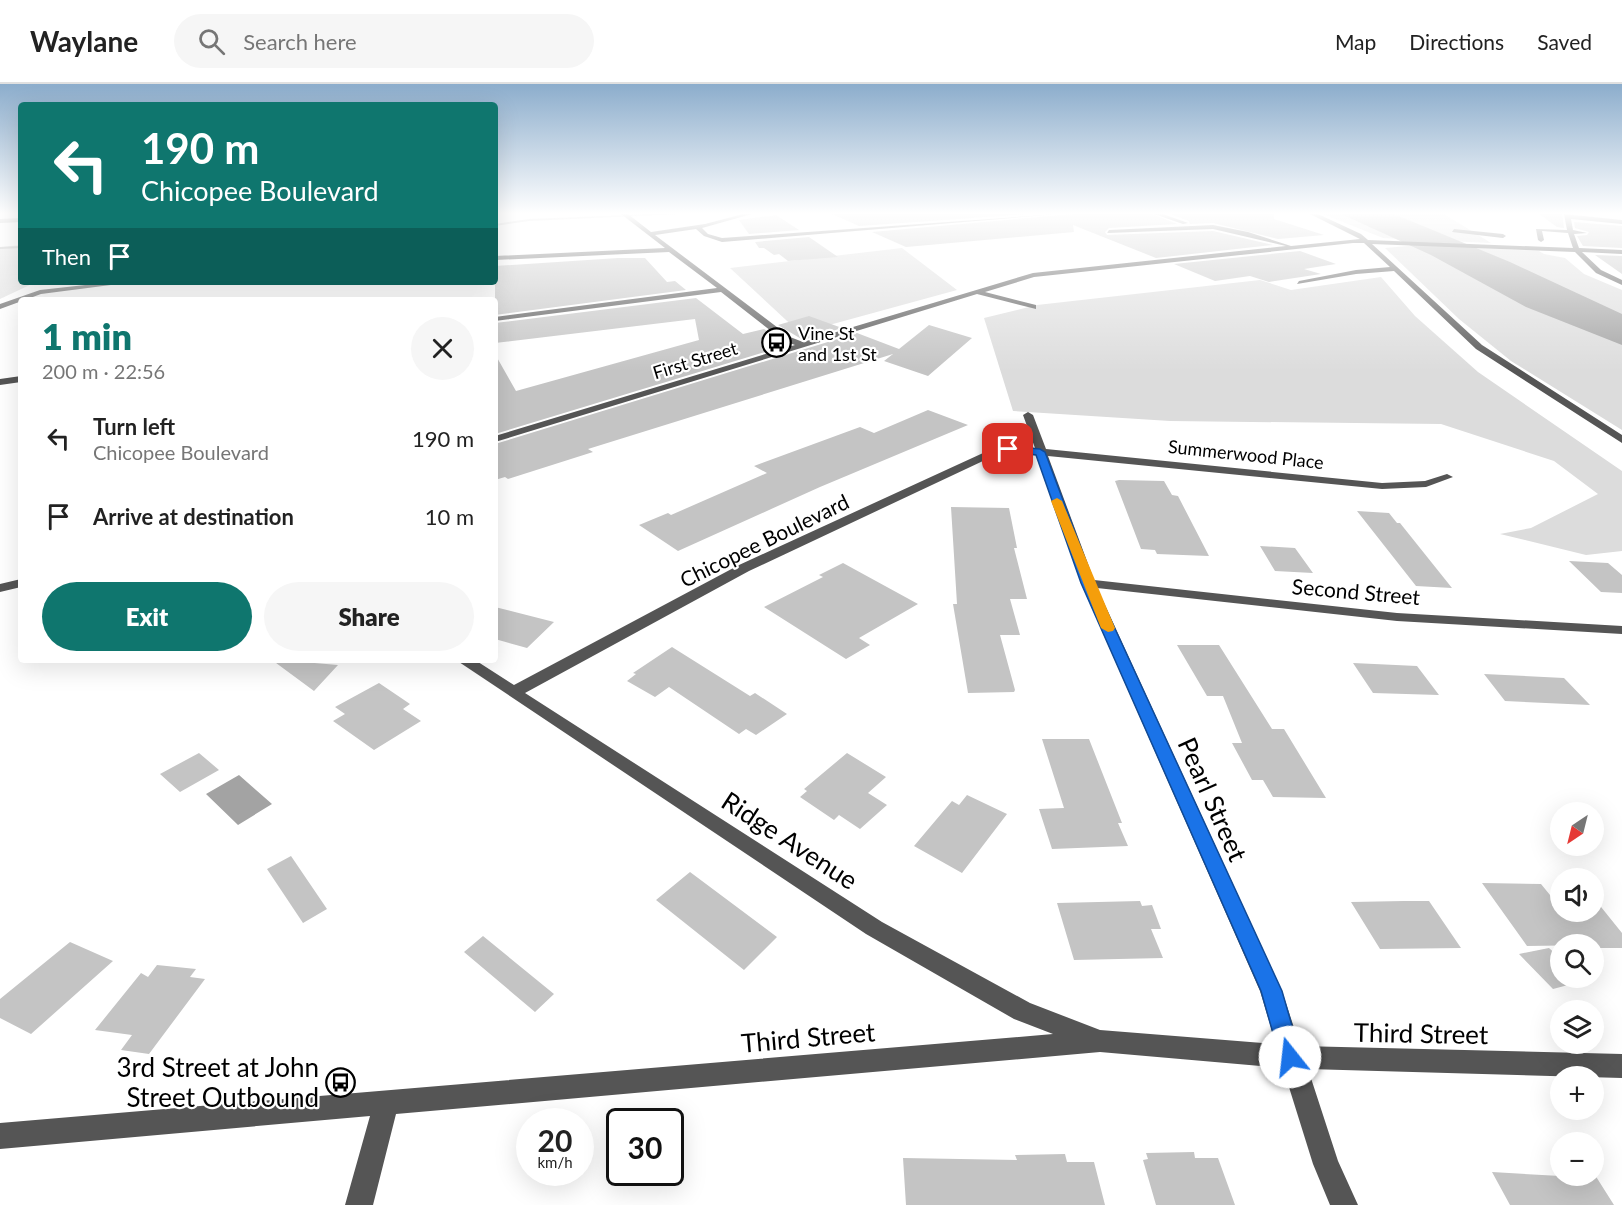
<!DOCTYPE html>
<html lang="en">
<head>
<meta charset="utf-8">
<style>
  :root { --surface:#fff; --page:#f6f6f6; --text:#222; --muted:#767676; --line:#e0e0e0; --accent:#0f766e }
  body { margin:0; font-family:Lato,sans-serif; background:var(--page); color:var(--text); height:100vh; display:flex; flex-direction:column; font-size:22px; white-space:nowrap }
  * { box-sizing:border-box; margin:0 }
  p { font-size:20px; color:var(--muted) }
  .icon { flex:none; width:33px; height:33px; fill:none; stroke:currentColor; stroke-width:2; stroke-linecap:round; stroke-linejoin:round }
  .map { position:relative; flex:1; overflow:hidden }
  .sheet { position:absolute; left:18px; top:213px; width:480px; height:366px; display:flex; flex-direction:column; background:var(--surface); border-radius:6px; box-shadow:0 6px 24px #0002 }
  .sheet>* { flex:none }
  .top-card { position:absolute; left:18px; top:18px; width:480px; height:183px; border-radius:6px; box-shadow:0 6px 24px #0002; background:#0f766e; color:#fff; overflow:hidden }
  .needle { width:39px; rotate:215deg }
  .buttons { position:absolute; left:1550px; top:718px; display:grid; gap:12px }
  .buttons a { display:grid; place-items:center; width:54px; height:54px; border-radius:50%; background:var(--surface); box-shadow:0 6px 24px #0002; font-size:30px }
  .speed { position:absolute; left:516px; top:1024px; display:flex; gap:12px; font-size:30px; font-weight:700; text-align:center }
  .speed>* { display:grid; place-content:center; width:78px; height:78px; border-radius:50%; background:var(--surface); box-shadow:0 6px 24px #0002; line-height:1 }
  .speed small { font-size:15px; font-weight:400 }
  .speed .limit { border:3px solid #111; border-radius:9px; background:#fff; color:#111 }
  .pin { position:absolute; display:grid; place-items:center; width:51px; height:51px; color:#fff; margin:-26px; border-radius:12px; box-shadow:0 3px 9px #0006 }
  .me { position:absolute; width:66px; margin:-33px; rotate:344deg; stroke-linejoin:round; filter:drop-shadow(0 0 4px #0008) }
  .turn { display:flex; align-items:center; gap:21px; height:126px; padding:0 24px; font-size:27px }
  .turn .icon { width:78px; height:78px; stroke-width:2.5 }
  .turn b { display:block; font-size:42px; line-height:51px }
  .then { display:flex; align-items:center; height:57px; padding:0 24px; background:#0003; gap:12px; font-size:22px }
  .round { display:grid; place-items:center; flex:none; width:63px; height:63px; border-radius:32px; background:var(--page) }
  .overview { display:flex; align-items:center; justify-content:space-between; height:102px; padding:0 24px }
  h1 { font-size:36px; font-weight:800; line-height:45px; color:var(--accent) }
  .cta { display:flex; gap:12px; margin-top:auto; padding:12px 24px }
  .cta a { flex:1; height:69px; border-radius:36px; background:var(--accent); color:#fff; font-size:24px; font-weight:800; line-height:69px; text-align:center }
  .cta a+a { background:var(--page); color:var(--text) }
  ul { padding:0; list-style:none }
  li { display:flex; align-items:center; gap:18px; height:78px; padding:0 24px }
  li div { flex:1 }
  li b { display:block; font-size:22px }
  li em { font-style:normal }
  header { display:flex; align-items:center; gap:36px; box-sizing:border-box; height:84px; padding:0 30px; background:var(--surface); border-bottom:2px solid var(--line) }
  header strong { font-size:28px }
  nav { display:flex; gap:33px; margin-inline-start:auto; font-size:21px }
  .search { width:420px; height:54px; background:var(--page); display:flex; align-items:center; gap:15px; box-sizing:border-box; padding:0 21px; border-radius:33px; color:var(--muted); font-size:22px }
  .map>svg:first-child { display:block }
</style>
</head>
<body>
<header>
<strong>Waylane</strong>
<div class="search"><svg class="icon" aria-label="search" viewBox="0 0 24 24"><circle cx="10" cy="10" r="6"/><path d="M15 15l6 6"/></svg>Search here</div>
<nav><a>Map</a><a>Directions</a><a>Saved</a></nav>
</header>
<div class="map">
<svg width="1622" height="1121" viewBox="0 0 1622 1121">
  <rect width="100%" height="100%" fill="#fff"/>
  <path fill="#dcdcdc" d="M 1323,130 L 1444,130 L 1491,159 L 1383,154 Z
    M 21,161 L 21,198 L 36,198 L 0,215 L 0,163 Z
    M 1419,161 L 1539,167 L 1544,170 L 1565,174 L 1584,190 L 1622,206 L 1622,346 L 1511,277 L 1459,235 L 1385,164 Z
    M 902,164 L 957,206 L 800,249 L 730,184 Z
    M 1381,193 L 1415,232 L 1478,288 L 1622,387 L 1622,467 L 1586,471 L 1500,450 L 1531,444 L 1598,410 L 1554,377 L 1441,340 L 1170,337 L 1013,327 L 984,234 L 1037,221 L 1260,196 L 1291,206 Z"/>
  <path fill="#a3a3a3" d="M 1341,130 L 1394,130 L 1510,178 L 1622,230 L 1622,261 L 1526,223 L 1431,171 Z
    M 239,691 L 272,720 L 238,741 L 206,710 Z"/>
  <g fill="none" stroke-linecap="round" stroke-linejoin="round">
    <path fill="#a3a3a3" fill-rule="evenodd" d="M 652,130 L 680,130 L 529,137 L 495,142 L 495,140 L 529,135 Z
      M 21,162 L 21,164 L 0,165 L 0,163 Z"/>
  </g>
  <path fill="#c4c4c4" d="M 832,130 L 1027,130 L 859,142 Z
    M 1073,130 L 1152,130 L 1177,140 L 1109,144 L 1105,148 L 1107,151 L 1213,147 L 1273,161 L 1156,174 L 1073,141 L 1074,148 L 906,163 L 872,148 Z
    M 1170,130 L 1274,130 L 1274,135 L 1324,151 L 1278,155 L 1213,139 L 1190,140 L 1189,137 Z
    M 1539,130 L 1562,130 L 1564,144 L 1557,143 Z
    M 776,131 L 799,146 L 749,150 L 739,136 Z
    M 1574,138 L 1622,142 L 1622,164 L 1583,162 L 1577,152 L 1587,151 L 1589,148 L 1575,144 Z
    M 809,153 L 838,173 L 788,177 L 779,170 L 774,171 L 764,164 L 759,164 L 755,158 Z
    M 1300,167 L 1336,180 L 1304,185 L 1321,190 L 1269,198 L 1250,192 L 1215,197 L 1174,180 Z
    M 1595,171 L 1622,172 L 1622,190 Z
    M 618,174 L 645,174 L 667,198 L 675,197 L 686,206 L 495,231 L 495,182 Z
    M 696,214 L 743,250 L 764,245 L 788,261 L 495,350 L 495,270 L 516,307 L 699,256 L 695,235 L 495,259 L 495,239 Z
    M 809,232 L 842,244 L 803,256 L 778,241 Z
    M 929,241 L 972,254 L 928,292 L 884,277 L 893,270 L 588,365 L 593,368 L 508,395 L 505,393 L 495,396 L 495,360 L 857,249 L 899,265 Z
    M 928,326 L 968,341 L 820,403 L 678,467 L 639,441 L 668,429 L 671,431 L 767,389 L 754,382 L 860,343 L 874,349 Z
    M 1119,396 L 1164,397 L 1172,411 L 1178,412 L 1209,472 L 1157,470 L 1155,466 L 1141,465 L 1115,397 Z
    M 951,423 L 1009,424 L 1017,464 L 1014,464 L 1027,515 L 1010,515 L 1020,551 L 1000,551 L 1015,606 L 1014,608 L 968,609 L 953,520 L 957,520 Z
    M 1357,427 L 1389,429 L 1397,439 L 1400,439 L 1452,504 L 1416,502 Z
    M 1260,462 L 1295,464 L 1313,489 L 1275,487 Z
    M 1569,477 L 1608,479 L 1622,491 L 1622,509 L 1601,508 Z
    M 843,479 L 918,520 L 859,554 L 870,561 L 846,575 L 764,523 L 823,493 L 819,491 Z
    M 495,523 L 554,538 L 527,564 L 495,555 Z
    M 1177,561 L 1219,561 L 1272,645 L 1284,645 L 1326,714 L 1273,713 L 1263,696 L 1252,696 L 1232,659 L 1242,659 L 1223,612 L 1207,612 Z
    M 672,563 L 750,612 L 755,609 L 787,630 L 756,651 L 746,645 L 739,650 L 669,603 L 655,613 L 627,597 L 636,590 L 633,589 Z
    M 272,576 L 279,576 L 338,581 L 314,607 Z
    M 1353,579 L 1417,582 L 1439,611 L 1373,609 Z
    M 1484,590 L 1564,594 L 1590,621 L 1505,617 Z
    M 379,599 L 410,620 L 403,625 L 421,637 L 374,666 L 333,637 L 345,630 L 335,623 Z
    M 1042,655 L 1089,655 L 1122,739 L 1118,739 L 1128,762 L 1052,765 L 1039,725 L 1064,724 Z
    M 199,669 L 219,686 L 180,708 L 160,690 Z
    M 847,669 L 886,693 L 868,709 L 887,721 L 860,745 L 839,731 L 834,736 L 800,713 L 807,707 L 804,705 Z
    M 967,711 L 1007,730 L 962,789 L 914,762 L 952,717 L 959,721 Z
    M 291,772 L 327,825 L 303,839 L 267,785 Z
    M 690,788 L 777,853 L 744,886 L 656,816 Z
    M 1482,799 L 1541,800 L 1550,811 L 1560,811 L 1560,828 L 1593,828 L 1593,813 L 1622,849 L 1622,864 L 1593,864 L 1593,861 L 1527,862 Z
    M 1140,817 L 1142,822 L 1152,821 L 1161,845 L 1151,845 L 1163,874 L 1074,876 L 1057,819 Z
    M 1404,817 L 1429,817 L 1461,864 L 1380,865 L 1351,818 Z
    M 483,852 L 554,910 L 535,928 L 464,868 Z
    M 70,858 L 113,877 L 31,950 L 0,934 L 0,915 Z
    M 1549,864 L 1560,874 L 1560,894 L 1580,894 L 1583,897 L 1553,905 L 1519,870 Z
    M 157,881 L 196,885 L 190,893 L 205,895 L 149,970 L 121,966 L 132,951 L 95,946 L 141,889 L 148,893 Z
    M 1194,1068 L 1195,1074 L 1218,1074 L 1235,1121 L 1156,1121 L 1143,1076 L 1148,1075 L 1146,1069 Z
    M 1065,1070 L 1067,1078 L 1094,1078 L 1105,1121 L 906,1121 L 903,1074 L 1017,1076 L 1015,1071 Z
    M 1492,1088 L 1560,1092 L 1595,1091 L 1614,1121 L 1510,1121 Z"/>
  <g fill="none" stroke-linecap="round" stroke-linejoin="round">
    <path fill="#555" fill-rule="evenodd" d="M 621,130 L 628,130 L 651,148 L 705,140 L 743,130 L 752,130 L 702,144 L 708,150 L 722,154 L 1059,130 L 722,158 L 704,152 L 696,145 L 655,151 L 790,253 L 803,258 L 1033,189 L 1286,162 L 1213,145 L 1107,149 L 1109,146 L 1213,141 L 1248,148 L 1291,162 L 1360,155 L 1310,130 L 1318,130 L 1361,150 L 1368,156 L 1573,164 L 1568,149 L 1542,147 L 1544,156 L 1541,158 L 1538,156 L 1536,145 L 1567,146 L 1564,130 L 1622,136 L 1622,140 L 1571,135 L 1573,146 L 1587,149 L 1574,150 L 1579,164 L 1622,166 L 1622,170 L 1582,168 L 1601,186 L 1622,196 L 1622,201 L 1596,189 L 1575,168 L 1372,160 L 1482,261 L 1622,351 L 1622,359 L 1476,265 L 1394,187 L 1356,190 L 1297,200 L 1299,197 L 1356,186 L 1390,183 L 1364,159 L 1353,159 L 1034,193 L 985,208 L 1036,221 L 1036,225 L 977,210 L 495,358 L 495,352 L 795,261 L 784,257 L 721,208 L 495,237 L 495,233 L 717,204 L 669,168 L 495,176 L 495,172 L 665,164 Z
      M 1154,130 L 1163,130 L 1188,139 L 1183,140 Z
      M 21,134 L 21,138 L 0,139 L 0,135 Z
      M 1454,145 L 1503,150 L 1506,152 L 1503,154 L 1452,148 Z
      M 112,198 L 134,198 L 41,210 L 0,225 L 0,220 L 40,206 Z
      M 21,292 L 21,298 L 0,301 L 0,295 Z
      M 1028,328 L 1033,331 L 1046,365 L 1382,399 L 1425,397 L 1447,390 L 1453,393 L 1426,403 L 1382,405 L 1048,372 L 1094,496 L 1397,529 L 1622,542 L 1622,550 L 1397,537 L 1097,504 L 1282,907 L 1300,962 L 1622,970 L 1622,994 L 1308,985 L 1338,1077 L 1358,1121 L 1330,1121 L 1313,1080 L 1283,984 L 1100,968 L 396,1030 L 373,1121 L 345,1121 L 370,1032 L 0,1065 L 0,1039 L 1053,950 L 1014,935 L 866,850 L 456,576 L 475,576 L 514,601 L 739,481 L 994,364 L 1008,362 L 1035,364 L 1023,331 ZM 1008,368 L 1037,371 L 1081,499 L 1260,907 L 1276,960 L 1100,946 L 1030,919 L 882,838 L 525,609 L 749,487 L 1000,369 Z
      M 21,495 L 21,503 L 0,508 L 0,500 Z"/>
  </g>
  <linearGradient id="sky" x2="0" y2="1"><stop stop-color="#8cadcc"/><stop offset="0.45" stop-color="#fff"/><stop offset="1" stop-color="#fff" stop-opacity="0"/></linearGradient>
  <rect width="1622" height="287" fill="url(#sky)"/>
  <path fill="#1a73e8" stroke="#114b97" stroke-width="1.5" d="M 1008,362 L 1040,365 L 1045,368 L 1094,499 L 1282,907 L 1301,973 L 1298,981 L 1290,984 L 1282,981 L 1261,907 L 1081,499 L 1036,371 L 1005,367 L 1003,365 Z"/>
  <path fill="#f59e0b" d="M 1057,414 L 1062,417 L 1115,544 L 1113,547 L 1108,548 L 1101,544 L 1051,417 Z"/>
  <defs>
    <symbol id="bus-ring" viewBox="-11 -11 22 22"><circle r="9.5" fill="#fff" stroke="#000" stroke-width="1.5"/><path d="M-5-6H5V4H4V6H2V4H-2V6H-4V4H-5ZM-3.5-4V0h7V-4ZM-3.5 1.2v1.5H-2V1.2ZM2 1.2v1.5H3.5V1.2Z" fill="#000"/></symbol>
  </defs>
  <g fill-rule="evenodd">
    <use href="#bus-ring" x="760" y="242" width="33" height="33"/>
    <use href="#bus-ring" x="324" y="982" width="33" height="33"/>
  </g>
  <g text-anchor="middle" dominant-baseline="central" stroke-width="4.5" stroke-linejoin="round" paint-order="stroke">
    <g font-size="18" fill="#000" stroke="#fff" text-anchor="start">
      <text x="798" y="249">Vine St<tspan x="798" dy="21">and 1st St</tspan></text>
    </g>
    <g font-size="18" fill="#000" stroke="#fff">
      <text transform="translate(695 276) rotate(-17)">First Street</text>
      <text transform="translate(1246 370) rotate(6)">Summerwood Place</text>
    </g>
    <g font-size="21" fill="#000" stroke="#fff">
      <text transform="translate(764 456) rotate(-26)">Chicopee Boulevard</text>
      <text transform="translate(1356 507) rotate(5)">Second Street</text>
    </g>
    <g font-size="26" fill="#000" stroke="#fff">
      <text transform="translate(1213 715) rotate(66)">Pearl Street</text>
      <text transform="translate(790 756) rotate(33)">Ridge Avenue</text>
      <text transform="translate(1421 949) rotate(1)">Third Street</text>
      <text transform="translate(808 953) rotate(-5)">Third Street</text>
    </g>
    <g font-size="26" fill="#000" stroke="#fff" text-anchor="end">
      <text x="319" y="983">3rd Street at John<tspan x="319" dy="30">Street Outbound</tspan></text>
    </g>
  </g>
</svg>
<div class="buttons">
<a><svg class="needle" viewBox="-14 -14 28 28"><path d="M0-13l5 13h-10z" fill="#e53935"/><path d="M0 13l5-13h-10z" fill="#767676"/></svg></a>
<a><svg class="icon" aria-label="sound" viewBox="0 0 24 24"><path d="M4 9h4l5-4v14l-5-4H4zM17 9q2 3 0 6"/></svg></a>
<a><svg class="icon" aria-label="search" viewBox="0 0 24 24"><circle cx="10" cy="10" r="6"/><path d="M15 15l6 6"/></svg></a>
<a><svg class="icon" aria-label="layers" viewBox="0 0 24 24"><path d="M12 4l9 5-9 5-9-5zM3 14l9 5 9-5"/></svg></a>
<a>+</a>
<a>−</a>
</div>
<div class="speed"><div>20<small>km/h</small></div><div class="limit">30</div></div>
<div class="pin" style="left:1008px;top:365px;background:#d93025"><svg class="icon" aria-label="arrive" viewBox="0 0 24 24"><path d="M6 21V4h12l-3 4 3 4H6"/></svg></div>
<svg class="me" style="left:1290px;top:973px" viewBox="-20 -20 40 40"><circle r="19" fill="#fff"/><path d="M0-13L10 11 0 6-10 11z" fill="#1a73e8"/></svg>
<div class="top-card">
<div class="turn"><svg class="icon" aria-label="left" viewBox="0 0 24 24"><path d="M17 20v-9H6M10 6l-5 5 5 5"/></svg><div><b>190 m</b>Chicopee Boulevard</div></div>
<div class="then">Then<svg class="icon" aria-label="arrive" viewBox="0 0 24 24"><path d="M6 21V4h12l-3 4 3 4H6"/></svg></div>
</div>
<section class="sheet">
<div class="overview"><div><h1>1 min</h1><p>200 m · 22:56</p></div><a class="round"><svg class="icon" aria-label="close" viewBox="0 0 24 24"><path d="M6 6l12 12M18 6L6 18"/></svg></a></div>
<ul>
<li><svg class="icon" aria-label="left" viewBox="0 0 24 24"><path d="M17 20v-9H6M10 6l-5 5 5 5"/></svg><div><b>Turn left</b><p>Chicopee Boulevard</p></div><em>190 m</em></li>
<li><svg class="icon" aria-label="arrive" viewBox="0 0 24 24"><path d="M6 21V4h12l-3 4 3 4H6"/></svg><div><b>Arrive at destination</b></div><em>10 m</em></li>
</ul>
<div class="cta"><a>Exit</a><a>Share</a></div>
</section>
</div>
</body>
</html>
